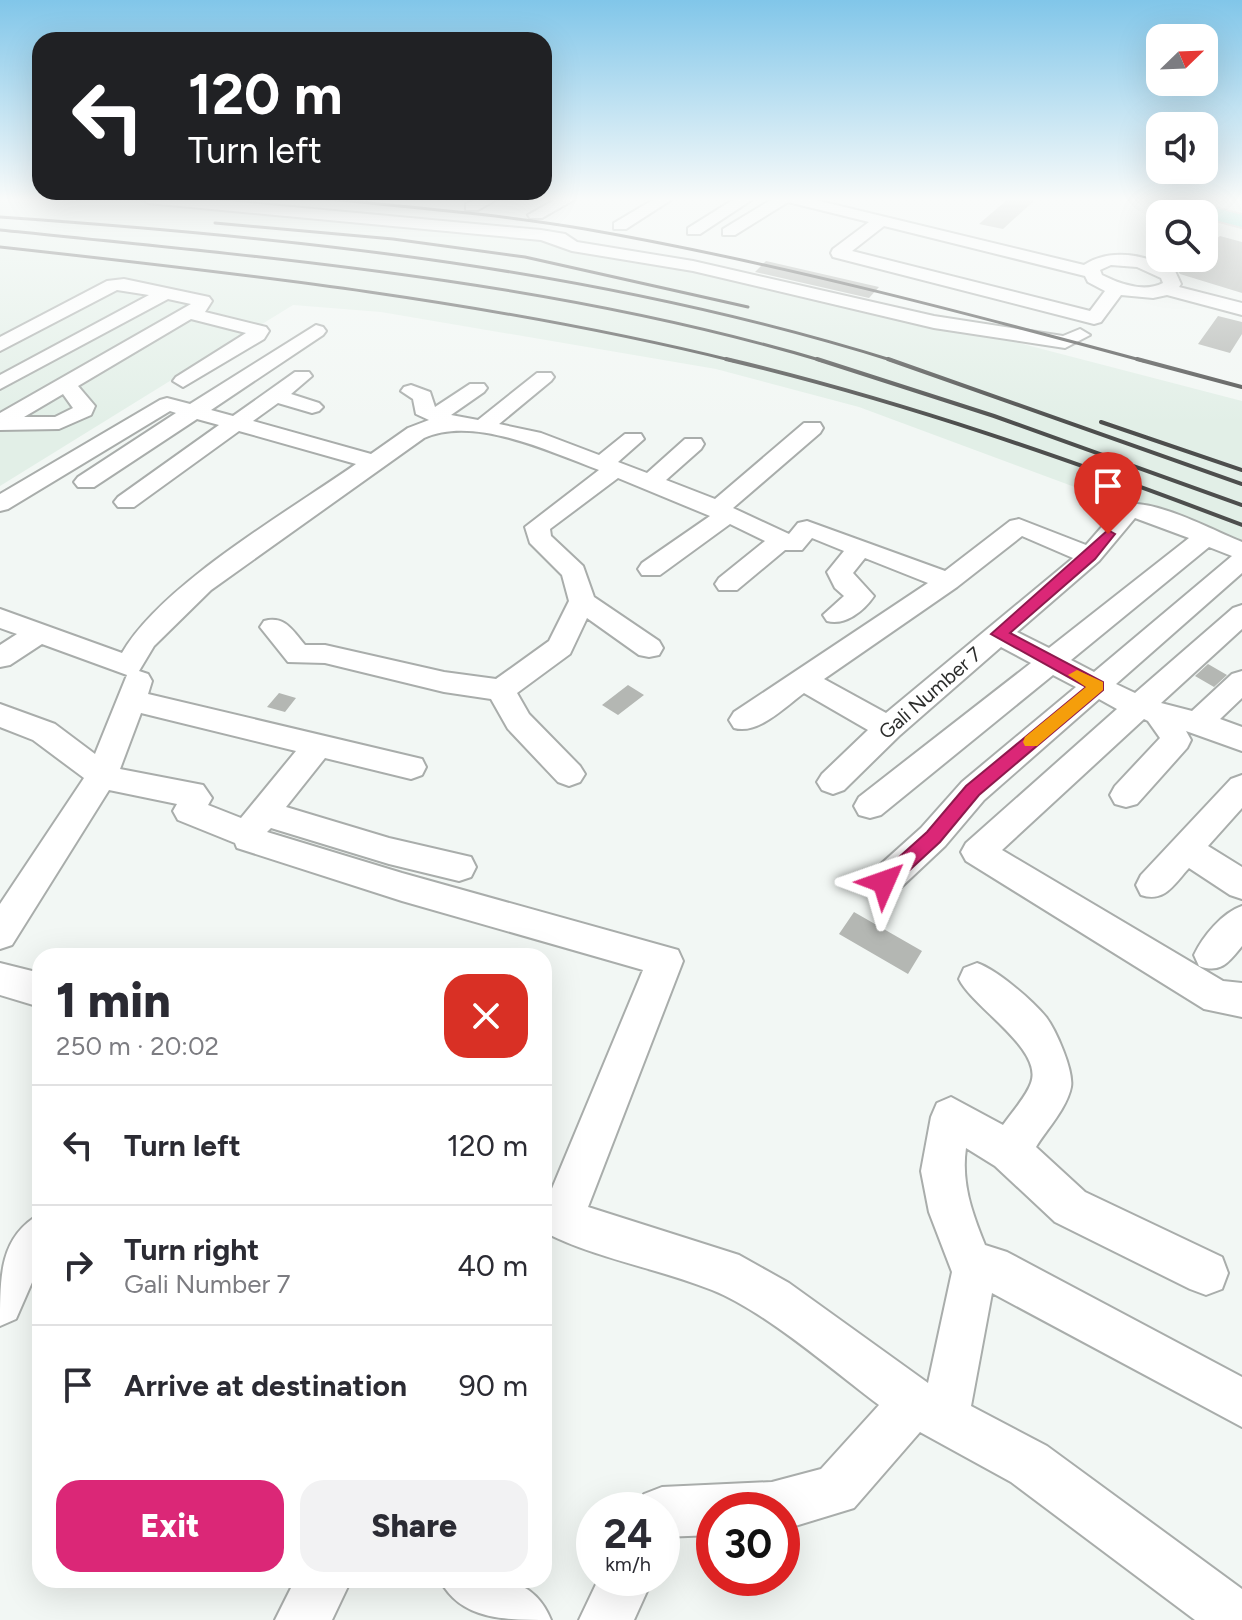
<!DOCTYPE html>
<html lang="en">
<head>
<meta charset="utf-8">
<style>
  :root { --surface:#fff; --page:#f2f2f3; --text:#2b2b33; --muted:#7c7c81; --line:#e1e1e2; --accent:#db2777 }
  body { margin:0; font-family:Figtree,sans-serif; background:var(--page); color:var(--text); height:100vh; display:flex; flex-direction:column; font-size:30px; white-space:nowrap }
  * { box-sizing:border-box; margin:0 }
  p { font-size:26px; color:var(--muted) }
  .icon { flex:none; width:44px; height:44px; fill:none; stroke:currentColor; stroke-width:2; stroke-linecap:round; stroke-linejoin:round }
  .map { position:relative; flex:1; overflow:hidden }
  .drawer { position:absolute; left:32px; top:948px; width:520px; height:640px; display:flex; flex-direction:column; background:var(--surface); border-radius:24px; box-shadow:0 8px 32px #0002 }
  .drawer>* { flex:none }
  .hud { position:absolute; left:32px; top:32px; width:520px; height:168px; border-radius:24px; box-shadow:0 8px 32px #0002; background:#202124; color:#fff; overflow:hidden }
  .needle { width:52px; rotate:67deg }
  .tools { position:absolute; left:1146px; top:24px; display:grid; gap:16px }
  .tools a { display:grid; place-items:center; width:72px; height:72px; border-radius:16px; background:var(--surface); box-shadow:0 8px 32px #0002; font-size:40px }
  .speed { position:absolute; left:576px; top:1492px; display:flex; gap:16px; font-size:40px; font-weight:700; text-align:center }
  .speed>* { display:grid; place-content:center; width:104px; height:104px; border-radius:50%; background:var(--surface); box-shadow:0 8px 32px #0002; line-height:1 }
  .speed small { font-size:20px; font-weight:400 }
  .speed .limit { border:12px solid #d22; background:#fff; color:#111 }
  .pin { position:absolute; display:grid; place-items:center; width:68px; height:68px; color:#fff; margin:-82px -34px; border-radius:50% 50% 50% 0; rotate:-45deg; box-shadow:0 0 8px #0007 }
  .pin .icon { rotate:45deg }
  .me { position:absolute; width:88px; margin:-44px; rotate:47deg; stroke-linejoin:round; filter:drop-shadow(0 0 6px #0008) }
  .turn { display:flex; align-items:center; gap:28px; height:168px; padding:0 24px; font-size:36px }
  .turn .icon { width:104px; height:104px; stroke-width:2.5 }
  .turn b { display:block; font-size:56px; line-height:68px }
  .round { display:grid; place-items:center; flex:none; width:84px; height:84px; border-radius:24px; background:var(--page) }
  .headline { display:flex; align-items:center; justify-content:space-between; height:136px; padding:0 24px }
  h1 { font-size:48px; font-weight:800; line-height:60px }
  .button { display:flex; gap:16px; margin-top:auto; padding:16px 24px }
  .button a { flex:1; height:92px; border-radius:24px; background:var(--accent); color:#fff; font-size:32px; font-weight:800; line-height:92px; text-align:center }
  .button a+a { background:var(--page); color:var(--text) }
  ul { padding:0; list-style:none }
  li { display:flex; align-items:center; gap:24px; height:120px; padding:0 24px; border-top:2px solid var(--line) }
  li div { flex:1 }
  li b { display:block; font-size:30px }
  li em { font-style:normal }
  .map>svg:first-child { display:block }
</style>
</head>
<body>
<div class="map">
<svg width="1242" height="1620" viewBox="0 0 1242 1620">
  <rect width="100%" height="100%" fill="#f2f7f4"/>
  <path fill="#e2efe7" d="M 0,198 L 142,198 L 512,233 L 926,319 L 1242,401 L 1242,549 L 859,407 L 716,369 L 381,312 L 293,305 L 0,486 Z"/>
  <path fill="#b4b7b3" d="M 1009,198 L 1037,198 L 1003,229 L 979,224 Z
    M 1220,236 L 1242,242 L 1242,293 L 1180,274 L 1175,268 L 1188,258 L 1204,258 L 1204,247 Z
    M 766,261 L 879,287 L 869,298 L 755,272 Z
    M 1218,316 L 1242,322 L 1242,334 L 1230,353 L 1198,344 Z
    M 1208,664 L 1227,675 L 1214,687 L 1195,676 Z
    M 628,685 L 644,695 L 618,715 L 602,705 Z
    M 279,693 L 296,698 L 285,712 L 267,707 Z
    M 854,912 L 922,951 L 908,974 L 839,934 Z"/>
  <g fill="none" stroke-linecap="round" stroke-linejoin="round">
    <defs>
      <path id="minor" d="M 140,198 L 194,198 L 541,230 L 565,234 L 577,242 L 693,261 L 934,316 L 1063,336 L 1080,329 L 1090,335 L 1065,348 L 934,328 L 693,271 L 572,251 L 541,240 L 148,203 Z
        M 479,198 L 499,198 L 478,210 L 466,210 L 466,204 Z
        M 558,198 L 577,198 L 542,218 L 530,218 L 528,215 Z
        M 656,198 L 674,198 L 626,229 L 614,229 L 614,223 Z
        M 736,198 L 753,199 L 700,234 L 688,234 L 688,228 Z
        M 774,198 L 807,198 L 1084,265 C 1112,247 1148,255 1175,271 L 1181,284 L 1179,287 L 1242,303 L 1242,315 L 1167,295 L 1153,298 L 1121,295 L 1101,322 L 1094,324 L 833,257 L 831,253 L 833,249 L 869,222 L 788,202 L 735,235 L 723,235 L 723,229 ZM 884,226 L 1085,276 L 1088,282 L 1105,291 L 1090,311 L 852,251 ZM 1111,265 L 1137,267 L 1161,278 L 1163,283 C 1144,293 1120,284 1102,275 L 1100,270 Z
        M 124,279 L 209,297 L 212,301 L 205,312 L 266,327 L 269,331 L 264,339 L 183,387 L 173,381 L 176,377 L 246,333 L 191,319 L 78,386 L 95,406 L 91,415 L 59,429 L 0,430 L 0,413 L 191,304 L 168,299 L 0,389 L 0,375 L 149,295 L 117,290 L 0,351 L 0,337 L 107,281 ZM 63,394 L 73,408 L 55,417 L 24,417 Z
        M 316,325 L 323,327 L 326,331 L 323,335 L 211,410 L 233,416 L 295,372 L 309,372 L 312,376 L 291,394 L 319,403 L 323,407 L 319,411 L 312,413 L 278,403 L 253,421 L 371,454 L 408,428 L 429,420 L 416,414 L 413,399 L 401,391 L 404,387 L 411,385 L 430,392 L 435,407 L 470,384 L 484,384 L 487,388 L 484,392 L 451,415 L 478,420 L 537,373 L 551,373 L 554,377 L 551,381 L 499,424 L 541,433 L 599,455 L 625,434 L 641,434 L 644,439 L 618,462 L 647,473 L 685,439 L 701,439 L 704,444 L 701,449 L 666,480 L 715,499 L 804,423 L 820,423 L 823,428 L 820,433 L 733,508 L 789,534 L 798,523 L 807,521 L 945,571 L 1010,521 L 1019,519 L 1086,545 L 1121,505 C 1152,497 1212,530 1242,542 L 1242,573 L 1116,684 L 1135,693 L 1233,608 L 1242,605 L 1242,629 L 1161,703 L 1192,711 L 1232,674 L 1242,671 L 1242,698 L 1220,719 L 1242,727 L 1242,751 L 1186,731 L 1191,740 L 1187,748 L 1137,804 L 1126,807 L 1115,804 L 1110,795 L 1115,786 L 1160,738 L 1148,721 L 1144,719 L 1002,850 L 1223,981 L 1242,983 L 1242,1017 L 1204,1009 L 966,861 L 961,852 L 966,843 L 1117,709 L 1099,699 L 984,800 L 945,846 L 896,892 L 884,896 L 872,892 L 867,882 L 872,872 L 921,828 L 962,782 L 1076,687 L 1053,675 L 881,815 L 870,818 L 859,815 L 854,806 L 859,797 L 1031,663 L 1001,647 L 899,736 L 844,790 L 833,794 L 822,790 L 817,782 L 822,774 L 868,730 L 804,693 C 785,707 758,735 734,728 L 729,720 L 734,712 L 928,583 L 865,558 L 853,573 L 874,596 C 864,611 845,626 827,621 L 823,615 L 844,596 L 835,588 L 827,572 L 844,551 L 812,538 L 802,550 L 785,550 L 737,590 L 719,590 L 715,584 L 719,578 L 765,541 L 730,524 L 660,575 L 642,575 L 638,569 L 642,563 L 710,516 L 618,478 L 550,529 L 551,536 L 583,566 L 594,597 L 659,641 L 663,648 L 659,655 L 649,657 L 639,655 L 587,618 L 570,654 L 517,693 L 529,714 L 580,766 L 585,774 L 580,782 L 569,786 L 558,782 L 508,729 L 491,699 L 444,692 L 325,663 L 288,662 L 260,627 L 264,621 C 285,615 293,631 305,645 L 325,645 L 444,672 L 496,679 L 549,641 L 569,601 L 562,575 L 530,543 L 525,527 L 599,470 C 550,452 474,415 424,438 L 211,590 L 154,646 L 139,671 L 148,674 L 152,681 L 148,694 L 422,759 L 426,767 L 422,775 L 411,779 L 325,758 L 286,807 L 389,838 L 471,857 L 476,867 L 471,877 L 459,881 L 389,864 L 271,828 L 267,832 L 402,873 L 678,950 L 683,961 L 588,1207 L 739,1255 L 789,1283 L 928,1383 L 952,1272 L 929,1212 L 921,1171 L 931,1117 L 937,1103 L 951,1097 L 1003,1125 C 1012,1112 1026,1097 1031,1083 C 1044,1049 972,1007 959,979 L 964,968 L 977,963 C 997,970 1032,1000 1046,1017 C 1056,1030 1074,1071 1071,1087 C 1067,1108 1047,1129 1036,1147 L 1085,1192 L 1222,1257 L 1228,1273 L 1222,1289 L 1206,1295 L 1190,1289 L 1055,1222 L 995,1166 L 966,1148 C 961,1183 972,1213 985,1245 L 1007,1252 L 1242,1377 L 1242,1427 L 992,1293 L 971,1406 L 1047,1446 L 1242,1589 L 1242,1620 L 1195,1620 L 1011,1482 L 920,1432 L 854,1508 L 782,1530 L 782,1510 L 714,1510 L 714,1535 L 662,1537 L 662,1510 L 637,1510 L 644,1494 L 662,1487 L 772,1482 L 821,1469 L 879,1405 C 832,1370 765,1311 712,1290 C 657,1268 597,1259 544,1232 L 544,1189 L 551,1191 L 643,970 L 402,901 L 237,848 L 235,843 L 178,820 L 173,811 L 177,804 L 109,790 L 12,945 L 0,949 L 0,904 L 84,778 L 33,740 L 0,727 L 0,704 L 55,724 L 95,754 L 127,675 L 42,644 L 10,665 L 0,667 L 0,645 L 17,634 L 0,628 L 0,609 L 122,653 C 162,584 289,511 356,464 L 239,431 L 134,507 L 118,507 L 114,502 L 118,497 L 219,425 L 197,419 L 94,487 L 78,487 L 74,482 L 78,477 L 176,413 L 170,411 L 8,509 L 0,511 L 0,494 L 160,400 L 167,398 L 190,404 ZM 1135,518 L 1189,538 L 1049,648 L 1017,632 L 1099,561 ZM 1022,536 L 1073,558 L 886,713 L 824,679 L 957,587 ZM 1209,547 L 1232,556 L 1094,672 L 1071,660 ZM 141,713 L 296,751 L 241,818 L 208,805 L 212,798 L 203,785 L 120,769 Z
        M 1242,775 L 1242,808 L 1208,846 L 1242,867 L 1242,899 L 1230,895 L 1189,868 C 1174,884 1165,903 1141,895 L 1136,885 L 1141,875 L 1231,779 Z
        M 1242,906 L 1242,946 C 1229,962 1221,974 1199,966 L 1194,955 C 1203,936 1222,913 1242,906 Z
        M 0,963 L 40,973 L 40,1007 L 0,995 Z
        M 40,1214 L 40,1264 L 16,1319 L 0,1326 C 0,1274 0,1237 40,1214 Z
        M 599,1578 L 653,1578 L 634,1620 L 579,1620 Z
        M 295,1580 L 351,1580 L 332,1620 L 275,1620 Z
        M 440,1580 C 486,1580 530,1569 551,1620 C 504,1620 461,1620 440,1580 Z"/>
      <path id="major" d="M 1145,198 L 1177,198 L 1242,215 L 1242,227 L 1204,217 L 1204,214 L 1192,214 L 1148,202 Z"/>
    </defs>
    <use href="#minor" stroke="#a9adab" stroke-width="4"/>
    <use href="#major" stroke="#d1d1d1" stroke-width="4"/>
    <use href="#minor" fill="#fff" fill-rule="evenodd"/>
    <use href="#major" fill="#85e5d9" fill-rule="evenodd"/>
    <path stroke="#4d4e4d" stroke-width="3" d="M 320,198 C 408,207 497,214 585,229 C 773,262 959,311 1144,361
      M 0,217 C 303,238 603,270 894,361
      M 215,223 L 393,239 L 525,257 L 748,307
      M 0,230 C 276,258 557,282 823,361
      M 0,247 C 246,274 494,302 734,361"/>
    <path stroke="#4d4e4d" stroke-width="4" d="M 726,359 C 903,401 1072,460 1242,525
      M 817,359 L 994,416 L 1242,505
      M 888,359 L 1242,484
      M 1137,359 L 1242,387
      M 1101,422 L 1242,470"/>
  </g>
  <linearGradient id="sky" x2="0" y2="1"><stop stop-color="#81c6e9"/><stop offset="0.47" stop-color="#f9fbfa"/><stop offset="1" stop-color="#f9fbfa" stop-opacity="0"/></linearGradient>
  <rect width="1242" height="424" fill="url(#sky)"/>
  <path fill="#db2777" stroke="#8e194d" stroke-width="2" d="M 1108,530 L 1115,534 L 1095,559 L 1010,633 L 1103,682 L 1103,690 L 979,795 L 940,842 L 890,888 L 877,888 L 874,882 L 877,877 L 927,832 L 966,786 L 1086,687 L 991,634 Z"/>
  <path fill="#f59e0b" d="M 1077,670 L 1103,682 L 1103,690 L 1037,746 L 1025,746 L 1023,742 L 1025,737 L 1086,687 L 1068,675 Z"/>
  <g text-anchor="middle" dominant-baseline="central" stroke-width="6" stroke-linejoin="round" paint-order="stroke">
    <g font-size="20" fill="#2c2d2c" stroke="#fff">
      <text transform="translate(930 693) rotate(-41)">Gali Number 7</text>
    </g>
  </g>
</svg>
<div class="tools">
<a><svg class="needle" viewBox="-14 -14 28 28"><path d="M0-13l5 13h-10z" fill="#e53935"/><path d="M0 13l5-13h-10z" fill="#7c7c81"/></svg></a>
<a><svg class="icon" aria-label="sound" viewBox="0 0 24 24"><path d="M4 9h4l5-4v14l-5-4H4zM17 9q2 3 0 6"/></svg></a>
<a><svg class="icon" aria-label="search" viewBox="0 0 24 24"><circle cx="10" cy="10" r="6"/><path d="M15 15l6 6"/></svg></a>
</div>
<div class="speed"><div>24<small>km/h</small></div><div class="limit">30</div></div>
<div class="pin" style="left:1108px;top:534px;background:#d93025"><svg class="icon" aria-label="arrive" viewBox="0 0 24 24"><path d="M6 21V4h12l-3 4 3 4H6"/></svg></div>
<svg class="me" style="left:884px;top:882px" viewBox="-20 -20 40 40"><path d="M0-17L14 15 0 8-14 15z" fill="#db2777" stroke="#fff" stroke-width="4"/></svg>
<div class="hud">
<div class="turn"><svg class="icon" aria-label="left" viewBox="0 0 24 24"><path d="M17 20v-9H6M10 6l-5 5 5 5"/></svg><div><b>120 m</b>Turn left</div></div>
</div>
<section class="drawer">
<div class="headline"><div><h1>1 min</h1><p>250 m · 20:02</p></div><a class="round" style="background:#d93025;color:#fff"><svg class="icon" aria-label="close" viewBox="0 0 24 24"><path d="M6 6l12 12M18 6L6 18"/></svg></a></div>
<ul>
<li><svg class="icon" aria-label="left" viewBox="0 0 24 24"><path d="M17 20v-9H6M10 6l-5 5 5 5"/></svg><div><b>Turn left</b></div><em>120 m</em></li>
<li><svg class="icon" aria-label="right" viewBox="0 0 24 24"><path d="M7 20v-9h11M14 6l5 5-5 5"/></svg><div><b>Turn right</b><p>Gali Number 7</p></div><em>40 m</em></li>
<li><svg class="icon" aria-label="arrive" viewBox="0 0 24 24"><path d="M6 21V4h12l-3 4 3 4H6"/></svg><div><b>Arrive at destination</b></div><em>90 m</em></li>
</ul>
<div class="button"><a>Exit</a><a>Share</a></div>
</section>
</div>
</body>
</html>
